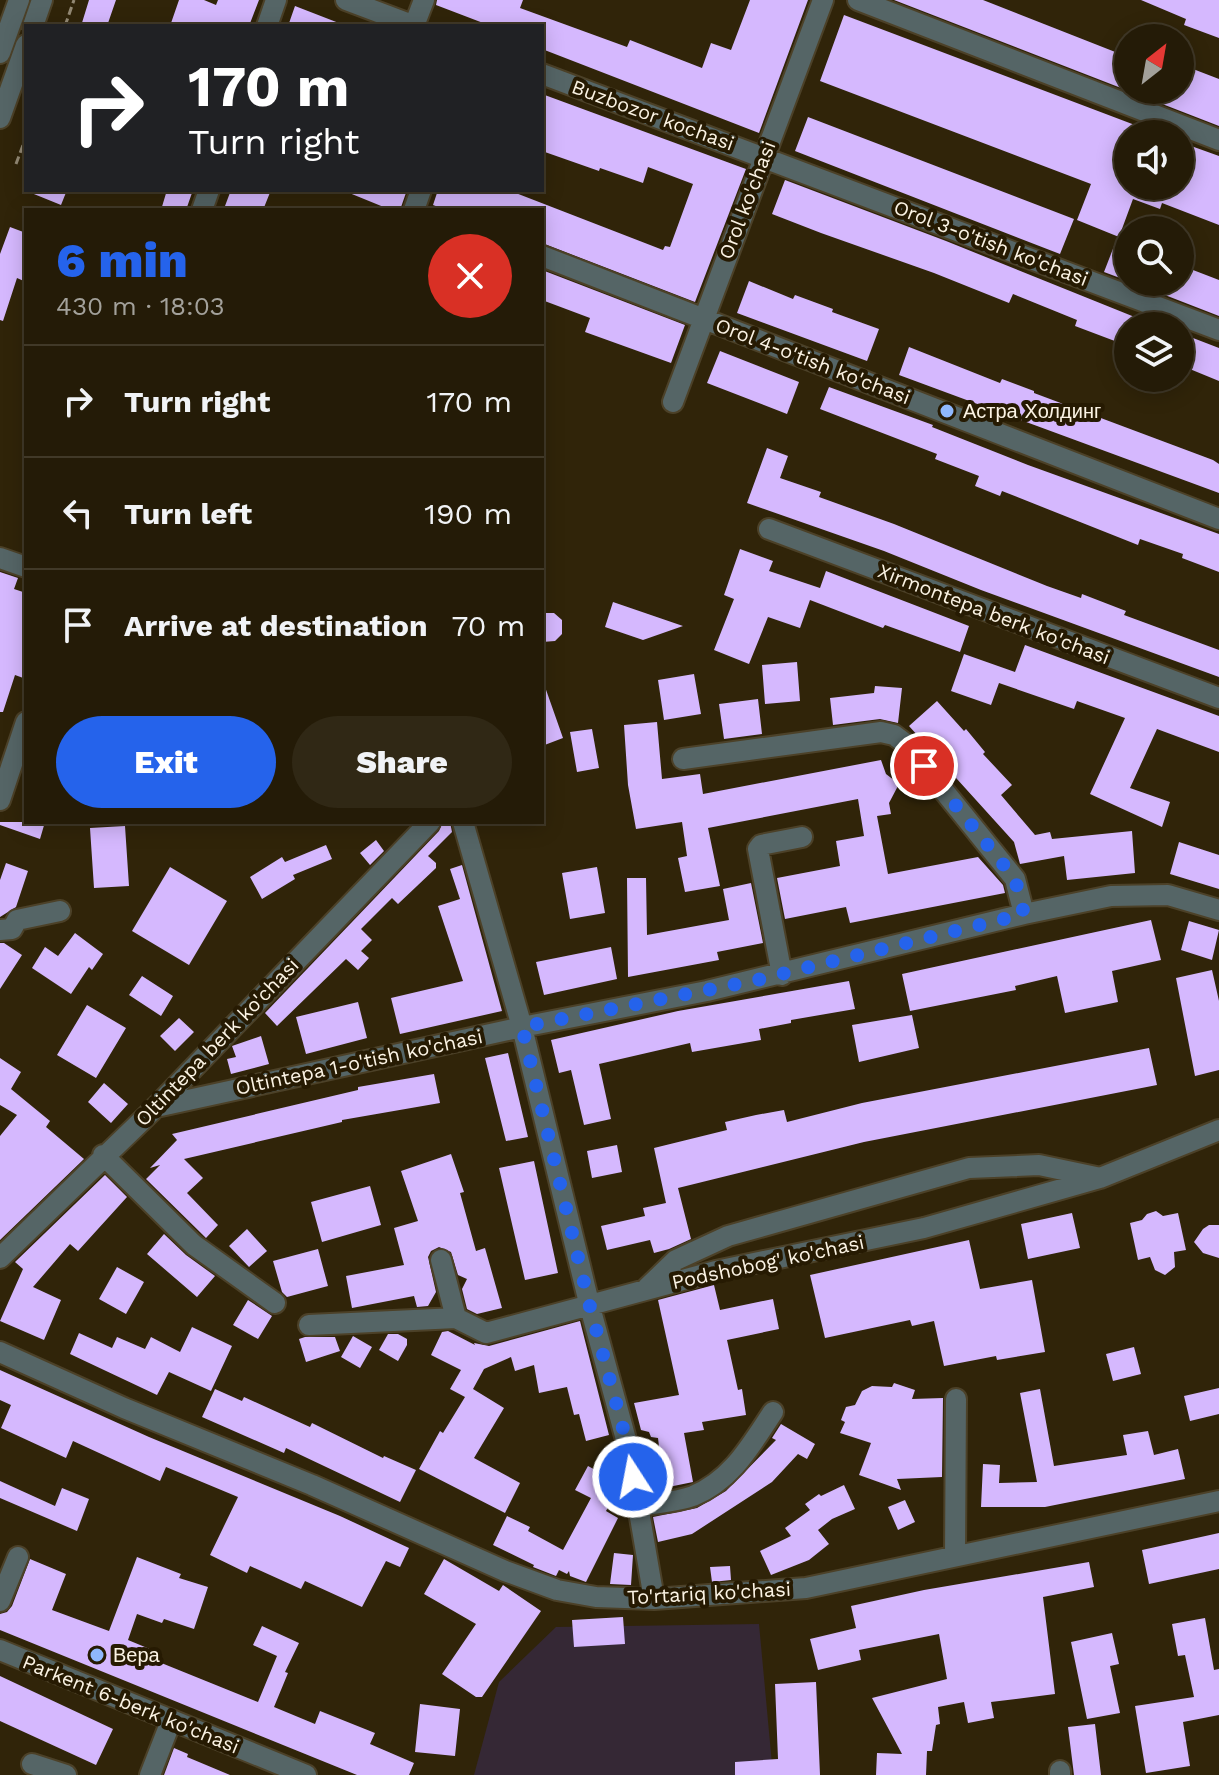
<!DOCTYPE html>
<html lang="en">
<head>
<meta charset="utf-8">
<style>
  :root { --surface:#241b07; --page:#302815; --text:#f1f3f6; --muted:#a3a19b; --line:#413928; --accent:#2563eb }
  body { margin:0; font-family:"Work Sans",sans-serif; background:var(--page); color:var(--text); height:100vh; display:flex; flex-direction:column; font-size:30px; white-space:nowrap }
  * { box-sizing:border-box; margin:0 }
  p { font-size:26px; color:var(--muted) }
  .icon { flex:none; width:44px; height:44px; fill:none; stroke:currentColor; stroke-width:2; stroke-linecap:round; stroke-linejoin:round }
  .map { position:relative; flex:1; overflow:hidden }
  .sheet { position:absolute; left:24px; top:208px; width:520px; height:616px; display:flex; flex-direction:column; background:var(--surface); border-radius:0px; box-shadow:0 4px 20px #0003,0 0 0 2px var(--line) }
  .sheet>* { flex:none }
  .banner { position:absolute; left:24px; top:24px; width:520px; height:168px; border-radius:0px; box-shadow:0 4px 20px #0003,0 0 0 2px var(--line); background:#202124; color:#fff; overflow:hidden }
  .needle { width:52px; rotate:31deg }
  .tools { position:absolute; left:1114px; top:24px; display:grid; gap:16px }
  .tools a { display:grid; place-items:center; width:80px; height:80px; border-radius:50%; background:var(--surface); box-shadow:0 4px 20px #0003,0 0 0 2px var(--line); font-size:40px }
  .pin { position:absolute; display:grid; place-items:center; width:68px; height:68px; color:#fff; margin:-34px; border:4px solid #fff; border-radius:50%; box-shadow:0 2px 8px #0007 }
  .me { position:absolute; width:88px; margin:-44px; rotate:349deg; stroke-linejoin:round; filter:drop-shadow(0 0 6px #0008) }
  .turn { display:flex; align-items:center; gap:28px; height:168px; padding:0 32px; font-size:36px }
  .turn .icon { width:104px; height:104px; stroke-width:2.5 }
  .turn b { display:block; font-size:56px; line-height:68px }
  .round { display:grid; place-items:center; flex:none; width:84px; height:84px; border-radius:42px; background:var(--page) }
  .head { display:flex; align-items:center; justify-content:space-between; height:136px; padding:0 32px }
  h1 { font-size:48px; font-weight:800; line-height:60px; color:var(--accent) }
  .button { display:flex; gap:16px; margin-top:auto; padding:16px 32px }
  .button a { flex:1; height:92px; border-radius:48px; background:var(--accent); color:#fff; font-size:32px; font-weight:800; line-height:92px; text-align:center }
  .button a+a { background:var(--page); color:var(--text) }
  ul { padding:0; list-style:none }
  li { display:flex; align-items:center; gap:24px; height:112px; padding:0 32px; border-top:2px solid var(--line) }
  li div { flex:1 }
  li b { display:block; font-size:30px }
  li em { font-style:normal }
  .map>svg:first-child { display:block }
</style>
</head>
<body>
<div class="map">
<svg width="1219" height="1775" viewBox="0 0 1219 1775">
  <rect width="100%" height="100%" fill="#302409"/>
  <path fill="#352835" d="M 759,1624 L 773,1775 L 474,1775 L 499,1682 L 556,1627 Z"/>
  <path fill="#d5b8fe" d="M 89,0 L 116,0 L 107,26 L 81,26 Z
    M 179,0 L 204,0 L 216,5 L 218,0 L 259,0 L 249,26 L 170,26 Z
    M 437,0 L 523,0 L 520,8 L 627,47 L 630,40 L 702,68 L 711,43 L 731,50 L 750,0 L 808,0 L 759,133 L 542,49 L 542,26 L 491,26 L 436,5 Z
    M 894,0 L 983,0 L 1128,57 L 1128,90 L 1180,90 L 1180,64 L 1219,79 L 1219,126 Z
    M 1141,0 L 1219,0 L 1219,38 L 1184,25 L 1186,19 Z
    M 295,6 L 344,25 L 344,26 L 288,26 Z
    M 844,15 L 1156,133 L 1128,134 L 1128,186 L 1180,186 L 1180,142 L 1219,156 L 1219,225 L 1162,203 L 1160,209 L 1133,199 L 1119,237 L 1077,220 L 1091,184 L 820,81 Z
    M 542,94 L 746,169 L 695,302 L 542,243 L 542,210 L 446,210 L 433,205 L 438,190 L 508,190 L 663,250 L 665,246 L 670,247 L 693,184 L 648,167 L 643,183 L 600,168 L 599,171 L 542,151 Z
    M 808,117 L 1074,219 L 1060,254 L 795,151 Z
    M 785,180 L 946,241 L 1157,326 L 1128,326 L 1128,346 L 1075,326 L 1077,320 L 1013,294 L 1009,303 L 934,273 L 821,233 L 772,214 Z
    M 24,190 L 67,190 L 61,205 Z
    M 167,190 L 193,190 L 186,210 L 161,210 Z
    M 231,190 L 271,190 L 263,210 L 236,210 L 225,206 Z
    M 342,190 L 407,190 L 400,210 L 391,210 Z
    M 10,227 L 26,233 L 26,282 L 17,278 L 3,321 L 0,320 L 0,254 Z
    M 1116,241 L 1128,245 L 1128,281 L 1104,272 Z
    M 1180,265 L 1219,280 L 1219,316 L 1134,283 L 1180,282 Z
    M 542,270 L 685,325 L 671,363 L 585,332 L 590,318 L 542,300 Z
    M 749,281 L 793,299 L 795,295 L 833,309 L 832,312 L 879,329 L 867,361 L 737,313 Z
    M 1180,333 L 1219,348 L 1219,381 L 1180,365 Z
    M 909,347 L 1000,383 L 1002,379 L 1034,391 L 1034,393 L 1213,460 L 1219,464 L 1219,493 L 899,375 Z
    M 720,351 L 799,382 L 787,414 L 707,383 Z
    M 829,387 L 933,425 L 932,427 L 1028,465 L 1219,534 L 1219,572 L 1182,558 L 1183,554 L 1140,539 L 1138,545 L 1002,491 L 1000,496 L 975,486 L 979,476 L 935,459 L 937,454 L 820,409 Z
    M 767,448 L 788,456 L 780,478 L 821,492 L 819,497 L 894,524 L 1047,586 L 1081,598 L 1082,594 L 1126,611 L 1124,615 L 1219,650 L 1219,677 L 981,590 L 884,551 L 747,503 Z
    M 740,549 L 773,561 L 769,571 L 820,588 L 826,571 L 969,626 L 960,652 L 885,625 L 883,628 L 810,600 L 800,628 L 768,617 L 749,664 L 714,650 L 734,599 L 724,595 Z
    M 0,572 L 18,578 L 14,589 L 26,593 L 26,679 L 15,675 L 3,712 L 0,712 Z
    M 613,602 L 683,626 L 643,640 L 605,627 Z
    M 542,613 L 554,613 L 562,620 L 562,634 L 555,641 L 542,642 Z
    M 1025,645 L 1219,716 L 1219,752 L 1157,729 L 1130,788 L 1170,802 L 1162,827 L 1090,794 L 1125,718 L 1077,701 L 1074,709 L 999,683 L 991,705 L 951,691 L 964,654 L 1015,672 Z
    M 797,662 L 800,701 L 765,704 L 762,665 Z
    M 694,674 L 701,714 L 664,720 L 658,680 Z
    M 542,684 L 544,684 L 563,738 L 542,746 Z
    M 875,686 L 902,688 L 898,723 L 880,719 L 833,725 L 830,698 L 874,693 Z
    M 758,699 L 762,734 L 724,739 L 719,704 Z
    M 937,701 L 964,731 L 966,729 L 985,752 L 983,754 L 1012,785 L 1001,795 L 1035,835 L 1050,832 L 1052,839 L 1132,831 L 1135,873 L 1067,880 L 1064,856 L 1020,864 L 1014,842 L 909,726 Z
    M 657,722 L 662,779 L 700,774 L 703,794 L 881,760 L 886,774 L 899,784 L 889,803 L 891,814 L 877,816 L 888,874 L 978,857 L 1003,885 L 1005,893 L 850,923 L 846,907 L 785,919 L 777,878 L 840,866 L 836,841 L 864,836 L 858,799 L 708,828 L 720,886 L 685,892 L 678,858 L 687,856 L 682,822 L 636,829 L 628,785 L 624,725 Z
    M 592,729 L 599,768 L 577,772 L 570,732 Z
    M 0,822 L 45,822 L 40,839 L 0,825 Z
    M 443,822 L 450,822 L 452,832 L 428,856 L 436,863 L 436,868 L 398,904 L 392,898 L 361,929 L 372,940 L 361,951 L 369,958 L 358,970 L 346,959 L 277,1026 L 265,1013 L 439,831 Z
    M 125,826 L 129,886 L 94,888 L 90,828 Z
    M 376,840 L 384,851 L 370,865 L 360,853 Z
    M 1179,842 L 1219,855 L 1219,889 L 1170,874 Z
    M 326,845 L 332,859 L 293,875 L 295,879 L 262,899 L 250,877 L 282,857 L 285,862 Z
    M 6,863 L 28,871 L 16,907 L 0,917 L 0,880 Z
    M 462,865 L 502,1011 L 400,1034 L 391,998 L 463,981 L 438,906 L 460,899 L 450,869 Z
    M 170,867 L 227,901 L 189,965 L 132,931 Z
    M 597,867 L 605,913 L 570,919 L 562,873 Z
    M 627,878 L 646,878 L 647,935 L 729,920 L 723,889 L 751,883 L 763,943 L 717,952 L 719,960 L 628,977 Z
    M 1151,920 L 1161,960 L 1112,971 L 1118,1002 L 1065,1013 L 1057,976 L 1015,986 L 1016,990 L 910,1011 L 902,974 Z
    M 1189,921 L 1219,930 L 1212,960 L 1181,950 Z
    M 75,933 L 103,954 L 92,970 L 89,967 L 71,994 L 32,968 L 45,947 L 58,956 Z
    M 0,943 L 4,943 L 22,955 L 0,989 Z
    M 611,947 L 617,979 L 544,995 L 536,962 Z
    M 1212,970 L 1219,1001 L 1219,1070 L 1195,1076 L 1176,978 Z
    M 142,976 L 173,996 L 161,1016 L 129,995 Z
    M 849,981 L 855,1009 L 791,1020 L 791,1023 L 759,1029 L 761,1040 L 692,1052 L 690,1043 L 599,1064 L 611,1119 L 584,1125 L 571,1070 L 559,1073 L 551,1040 L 678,1011 Z
    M 358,1002 L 367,1038 L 306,1054 L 296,1017 Z
    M 87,1005 L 126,1028 L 96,1078 L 57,1055 Z
    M 912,1015 L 919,1048 L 859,1062 L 852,1025 Z
    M 179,1018 L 194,1032 L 175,1051 L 160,1036 Z
    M 261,1036 L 269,1064 L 231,1074 L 227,1059 L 236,1057 L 232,1046 Z
    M 1149,1048 L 1157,1085 L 864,1142 L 678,1188 L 691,1239 L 669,1249 L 654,1253 L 650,1240 L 607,1250 L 601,1226 L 645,1216 L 643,1208 L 666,1203 L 654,1148 L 727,1130 L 725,1122 L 756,1115 L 784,1110 L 787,1122 L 862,1103 Z
    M 508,1053 L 528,1137 L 506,1141 L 485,1058 Z
    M 0,1058 L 21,1072 L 11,1089 L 50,1121 L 46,1127 L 84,1159 L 0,1240 L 0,1136 L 17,1115 L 0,1105 Z
    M 434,1074 L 440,1103 L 342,1120 L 342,1122 L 184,1159 L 203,1178 L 187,1193 L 218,1225 L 206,1238 L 146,1179 L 160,1165 L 150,1168 L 177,1140 L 172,1134 L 358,1090 L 358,1087 Z
    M 104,1083 L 128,1104 L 111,1123 L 88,1102 Z
    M 617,1145 L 622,1172 L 592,1178 L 587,1151 Z
    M 451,1154 L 464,1192 L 460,1193 L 476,1251 L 485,1248 L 502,1308 L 477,1314 L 467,1309 L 462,1289 L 467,1279 L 458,1275 L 451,1252 L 439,1247 L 431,1251 L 428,1257 L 436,1292 L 428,1306 L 417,1307 L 414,1296 L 352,1308 L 346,1276 L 404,1265 L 394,1228 L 418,1221 L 401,1171 Z
    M 534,1161 L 558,1273 L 525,1280 L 499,1168 Z
    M 105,1175 L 127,1197 L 78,1251 L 70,1244 L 33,1287 L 61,1300 L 44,1340 L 0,1321 L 23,1269 L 15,1262 Z
    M 370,1186 L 381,1225 L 322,1242 L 311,1202 Z
    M 1156,1211 L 1163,1216 L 1178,1213 L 1186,1250 L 1174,1252 L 1175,1267 L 1165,1275 L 1155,1270 L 1150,1257 L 1138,1260 L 1130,1223 L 1142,1220 L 1147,1214 Z
    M 1072,1213 L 1080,1248 L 1028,1259 L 1021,1224 Z
    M 1209,1225 L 1219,1225 L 1219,1258 L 1203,1253 L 1194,1242 L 1203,1229 Z
    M 247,1229 L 267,1251 L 249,1267 L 229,1246 Z
    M 164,1234 L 186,1255 L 215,1276 L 197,1297 L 147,1254 Z
    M 969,1240 L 980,1289 L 1032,1280 L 1045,1352 L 997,1360 L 996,1356 L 944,1366 L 934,1321 L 912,1326 L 910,1320 L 825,1338 L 810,1275 Z
    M 318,1249 L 328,1286 L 287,1297 L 282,1292 L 273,1261 Z
    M 117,1267 L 144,1282 L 126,1314 L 99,1299 Z
    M 714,1285 L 720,1310 L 773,1299 L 779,1329 L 727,1340 L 738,1390 L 742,1389 L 746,1415 L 702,1422 L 704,1430 L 684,1433 L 693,1482 L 649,1491 L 646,1475 L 650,1474 L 650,1465 L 661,1463 L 658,1438 L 651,1437 L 649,1432 L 641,1430 L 634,1403 L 679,1395 L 658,1300 Z
    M 248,1300 L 272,1316 L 258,1339 L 233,1325 Z
    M 580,1321 L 609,1435 L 586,1441 L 579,1414 L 574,1415 L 567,1387 L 539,1393 L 534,1365 L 515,1371 L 511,1357 L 484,1369 L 473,1389 L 504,1408 L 474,1458 L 520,1483 L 505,1513 L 419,1469 L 440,1431 L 443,1433 L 465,1397 L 450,1389 L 461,1370 L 431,1355 L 442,1332 L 448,1331 L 475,1345 L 474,1343 L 489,1346 Z
    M 192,1327 L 232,1346 L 211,1391 L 169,1372 L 157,1395 L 70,1354 L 79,1333 L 112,1348 L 117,1337 L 145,1349 L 151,1337 L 180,1352 Z
    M 388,1334 L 398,1334 L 407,1339 L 407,1345 L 398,1361 L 379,1350 Z
    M 353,1336 L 372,1347 L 360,1368 L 341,1357 Z
    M 305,1337 L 335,1337 L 340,1351 L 306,1362 L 299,1339 Z
    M 1134,1347 L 1141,1374 L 1113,1381 L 1106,1354 Z
    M 0,1370 L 149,1437 L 340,1516 L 409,1548 L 400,1567 L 386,1561 L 362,1607 L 305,1581 L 301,1589 L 250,1566 L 247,1573 L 210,1555 L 238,1497 L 166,1467 L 160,1481 L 73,1441 L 66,1458 L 1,1428 L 11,1405 L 0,1400 Z
    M 894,1383 L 915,1390 L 912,1399 L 943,1398 L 942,1477 L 897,1479 L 901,1490 L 859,1475 L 871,1443 L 840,1433 L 845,1422 L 841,1420 L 846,1407 L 855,1405 L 862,1391 L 872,1386 L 892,1387 Z
    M 1219,1388 L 1219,1414 L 1190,1421 L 1184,1396 Z
    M 215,1389 L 242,1401 L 244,1397 L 310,1427 L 312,1423 L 383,1458 L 384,1456 L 416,1470 L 400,1502 L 286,1448 L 284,1453 L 202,1417 Z
    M 1040,1389 L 1054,1466 L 1127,1455 L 1123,1435 L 1148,1431 L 1154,1455 L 1178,1449 L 1185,1479 L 1045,1507 L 981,1507 L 983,1464 L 1000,1465 L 999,1483 L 1037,1482 L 1020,1393 Z
    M 781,1424 L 815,1444 L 807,1459 L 798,1454 L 772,1482 L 692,1534 L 658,1542 L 653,1517 L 697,1508 L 726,1491 L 776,1440 L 772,1438 Z
    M 588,1466 L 621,1484 L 606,1511 L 618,1518 L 586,1582 L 570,1576 L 569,1571 L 567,1574 L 559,1570 L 556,1576 L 533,1567 L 534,1565 L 493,1545 L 507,1516 L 530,1527 L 528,1531 L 563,1550 L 591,1498 L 575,1490 Z
    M 0,1481 L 55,1506 L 62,1488 L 89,1499 L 77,1531 L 0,1498 Z
    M 844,1485 L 855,1509 L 832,1519 L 818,1530 L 829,1544 L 809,1560 L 771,1575 L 760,1551 L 791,1536 L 785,1528 L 810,1510 L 805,1504 L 819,1494 L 821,1496 Z
    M 905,1500 L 915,1522 L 898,1530 L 888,1507 Z
    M 1219,1533 L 1219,1569 L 1149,1584 L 1142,1550 Z
    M 614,1553 L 633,1555 L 631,1585 L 610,1584 Z
    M 137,1557 L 181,1574 L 179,1578 L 208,1587 L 194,1629 L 164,1619 L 162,1623 L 137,1614 L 128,1640 L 157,1652 L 154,1660 L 258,1702 L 277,1656 L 253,1645 L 262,1626 L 299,1643 L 285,1672 L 288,1673 L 274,1707 L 315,1724 L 320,1711 L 375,1733 L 370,1744 L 414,1763 L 409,1775 L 357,1775 L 0,1630 L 0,1614 L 7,1612 L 12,1606 L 30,1559 L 66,1574 L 52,1610 L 109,1631 Z
    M 444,1559 L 499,1591 L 503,1585 L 541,1611 L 482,1697 L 476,1697 L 442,1674 L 476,1624 L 424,1594 Z
    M 1089,1562 L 1094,1587 L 1043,1597 L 1055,1694 L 991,1702 L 994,1718 L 968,1723 L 964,1702 L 938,1707 L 940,1724 L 936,1725 L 932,1751 L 927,1751 L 926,1775 L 876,1775 L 877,1753 L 902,1754 L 872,1698 L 947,1679 L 939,1634 L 859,1650 L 861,1660 L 818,1670 L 810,1639 L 856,1628 L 851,1606 L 924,1590 Z
    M 730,1566 L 731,1580 L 712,1582 L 710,1567 Z
    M 623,1617 L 625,1644 L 574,1647 L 572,1620 Z
    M 1205,1618 L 1214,1670 L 1219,1669 L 1219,1715 L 1183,1722 L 1190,1766 L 1146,1773 L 1135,1706 L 1194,1697 L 1185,1655 L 1178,1656 L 1172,1624 Z
    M 1112,1633 L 1119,1664 L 1110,1666 L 1120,1713 L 1087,1719 L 1071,1642 Z
    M 0,1676 L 113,1729 L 96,1765 L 0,1721 Z
    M 816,1682 L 820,1775 L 735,1775 L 735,1762 L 778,1759 L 775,1684 Z
    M 420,1704 L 460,1709 L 455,1756 L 415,1752 Z
    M 1095,1724 L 1101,1775 L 1074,1775 L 1068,1727 Z
    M 174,1748 L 188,1754 L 187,1757 L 230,1775 L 164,1775 Z"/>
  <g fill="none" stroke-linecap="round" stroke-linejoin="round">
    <defs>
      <path id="minor" d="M 346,0 L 415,26
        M 858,0 L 1219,140
        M 33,26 L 42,0
        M 267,26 L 276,0
        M 414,26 L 424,0
        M 0,53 L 19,0
        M 542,74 L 1219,330
        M 0,118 L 26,45
        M 202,210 L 209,190
        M 414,210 L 421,190
        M 542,256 L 1219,519
        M 673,402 L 823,0
        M 769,529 L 1219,698
        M 0,558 L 26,567
        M 683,759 L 881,732 L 894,735 L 906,744 L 1015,879 L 1024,914
        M 0,800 L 26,722
        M 463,822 L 522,1027 L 589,1303 L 628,1447 L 654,1599
        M 0,930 L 12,929 L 17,920 L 60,911
        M 782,975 L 758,849 L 761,845 L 802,837
        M 156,1107 L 522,1027 L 707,991 L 1024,914 L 1111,896 L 1168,895 L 1219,910
        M 103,1155 L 194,1245 L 275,1303
        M 0,1258 L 156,1107 L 430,822
        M 441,1260 L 456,1318
        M 647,1288 L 676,1260 L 728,1236 L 969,1168 L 1039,1165 L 1096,1177
        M 309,1325 L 456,1318 L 486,1333 L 716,1271 L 924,1228 L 1100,1178 L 1219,1130
        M 0,1352 L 124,1408 L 312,1485 L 505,1571 L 557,1590 L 596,1597 L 654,1599 L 806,1588 L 1219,1501
        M 639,1506 C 656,1503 677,1502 693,1496 C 732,1480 751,1445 773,1412
        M 955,1556 L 956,1399
        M 0,1601 L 18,1557
        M 0,1650 L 306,1775
        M 32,1764 L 66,1775
        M 1060,1771 L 1060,1775
        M 150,1775 L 171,1721"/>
    </defs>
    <use href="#minor" stroke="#4c4128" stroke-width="24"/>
    <path stroke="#938974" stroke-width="3" stroke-dasharray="8 4" stroke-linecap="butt" d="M 65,26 L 74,0
      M 16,164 L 26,137"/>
    <use href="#minor" stroke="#556566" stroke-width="20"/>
  </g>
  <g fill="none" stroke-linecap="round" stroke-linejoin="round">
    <path stroke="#2563eb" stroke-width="14" stroke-dasharray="0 25.2" d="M 633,1477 L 628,1447 L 589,1303 L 522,1027 L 757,980 L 1024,914 L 1015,879 L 924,766"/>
  </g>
  <g fill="#8fb8fd" stroke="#261a02" stroke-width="3">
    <circle cx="947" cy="411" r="8"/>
    <circle cx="97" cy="1655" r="8"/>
  </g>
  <g text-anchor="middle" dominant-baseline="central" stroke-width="8" stroke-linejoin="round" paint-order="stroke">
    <g font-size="20" fill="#fbf3e4" stroke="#261a02">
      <text transform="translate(653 115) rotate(20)">Buzbozor kochasi</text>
      <text transform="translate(747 200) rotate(-69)">Orol ko'chasi</text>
      <text transform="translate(991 243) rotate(21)">Orol 3-o'tish ko'chasi</text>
      <text transform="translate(813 361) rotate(21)">Orol 4-o'tish ko'chasi</text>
      <text transform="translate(994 614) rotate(21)">Xirmontepa berk ko'chasi</text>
      <text transform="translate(217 1042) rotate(-46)">Oltintepa berk ko'chasi</text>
      <text transform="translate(359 1062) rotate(-12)">Oltintepa 1-o'tish ko'chasi</text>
      <text transform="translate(768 1262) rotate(-12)">Podshobog' ko'chasi</text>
      <text transform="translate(709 1593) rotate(-3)">To'rtariq ko'chasi</text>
      <text transform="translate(131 1704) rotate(22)">Parkent 6-berk ko'chasi</text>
    </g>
    <g font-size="20" fill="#fbf3e4" stroke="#261a02" text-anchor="start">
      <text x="963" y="411">Астра Холдинг</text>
      <text x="113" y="1655">Вера</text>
    </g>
  </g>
</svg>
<div class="tools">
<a><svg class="needle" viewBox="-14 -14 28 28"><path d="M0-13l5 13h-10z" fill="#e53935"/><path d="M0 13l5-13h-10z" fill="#a3a19b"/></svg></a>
<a><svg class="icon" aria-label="sound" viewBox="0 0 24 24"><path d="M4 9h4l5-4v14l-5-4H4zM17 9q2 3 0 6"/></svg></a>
<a><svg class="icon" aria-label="search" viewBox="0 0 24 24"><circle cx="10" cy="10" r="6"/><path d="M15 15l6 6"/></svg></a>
<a><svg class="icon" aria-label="layers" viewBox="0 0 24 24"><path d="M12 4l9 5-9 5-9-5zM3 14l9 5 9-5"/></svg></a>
</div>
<div class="pin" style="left:924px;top:766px;background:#d93025"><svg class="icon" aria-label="arrive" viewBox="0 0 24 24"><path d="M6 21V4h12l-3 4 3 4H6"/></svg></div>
<svg class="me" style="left:633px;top:1477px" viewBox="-20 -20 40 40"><circle r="17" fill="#2563eb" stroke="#fff" stroke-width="3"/><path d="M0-11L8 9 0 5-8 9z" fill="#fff"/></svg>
<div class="banner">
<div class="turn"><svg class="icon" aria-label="right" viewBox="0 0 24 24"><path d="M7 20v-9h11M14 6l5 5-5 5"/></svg><div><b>170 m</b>Turn right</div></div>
</div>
<section class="sheet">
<div class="head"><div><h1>6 min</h1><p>430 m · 18:03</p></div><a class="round" style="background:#d93025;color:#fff"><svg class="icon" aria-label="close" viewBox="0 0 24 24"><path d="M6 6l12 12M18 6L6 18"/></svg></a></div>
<ul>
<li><svg class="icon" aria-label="right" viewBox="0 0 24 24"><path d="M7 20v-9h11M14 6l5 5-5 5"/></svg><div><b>Turn right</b></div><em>170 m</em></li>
<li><svg class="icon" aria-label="left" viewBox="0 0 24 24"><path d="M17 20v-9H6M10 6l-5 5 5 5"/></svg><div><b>Turn left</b></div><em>190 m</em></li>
<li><svg class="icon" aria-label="arrive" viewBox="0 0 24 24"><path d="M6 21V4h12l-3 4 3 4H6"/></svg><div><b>Arrive at destination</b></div><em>70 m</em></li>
</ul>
<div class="button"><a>Exit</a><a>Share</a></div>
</section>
</div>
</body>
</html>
